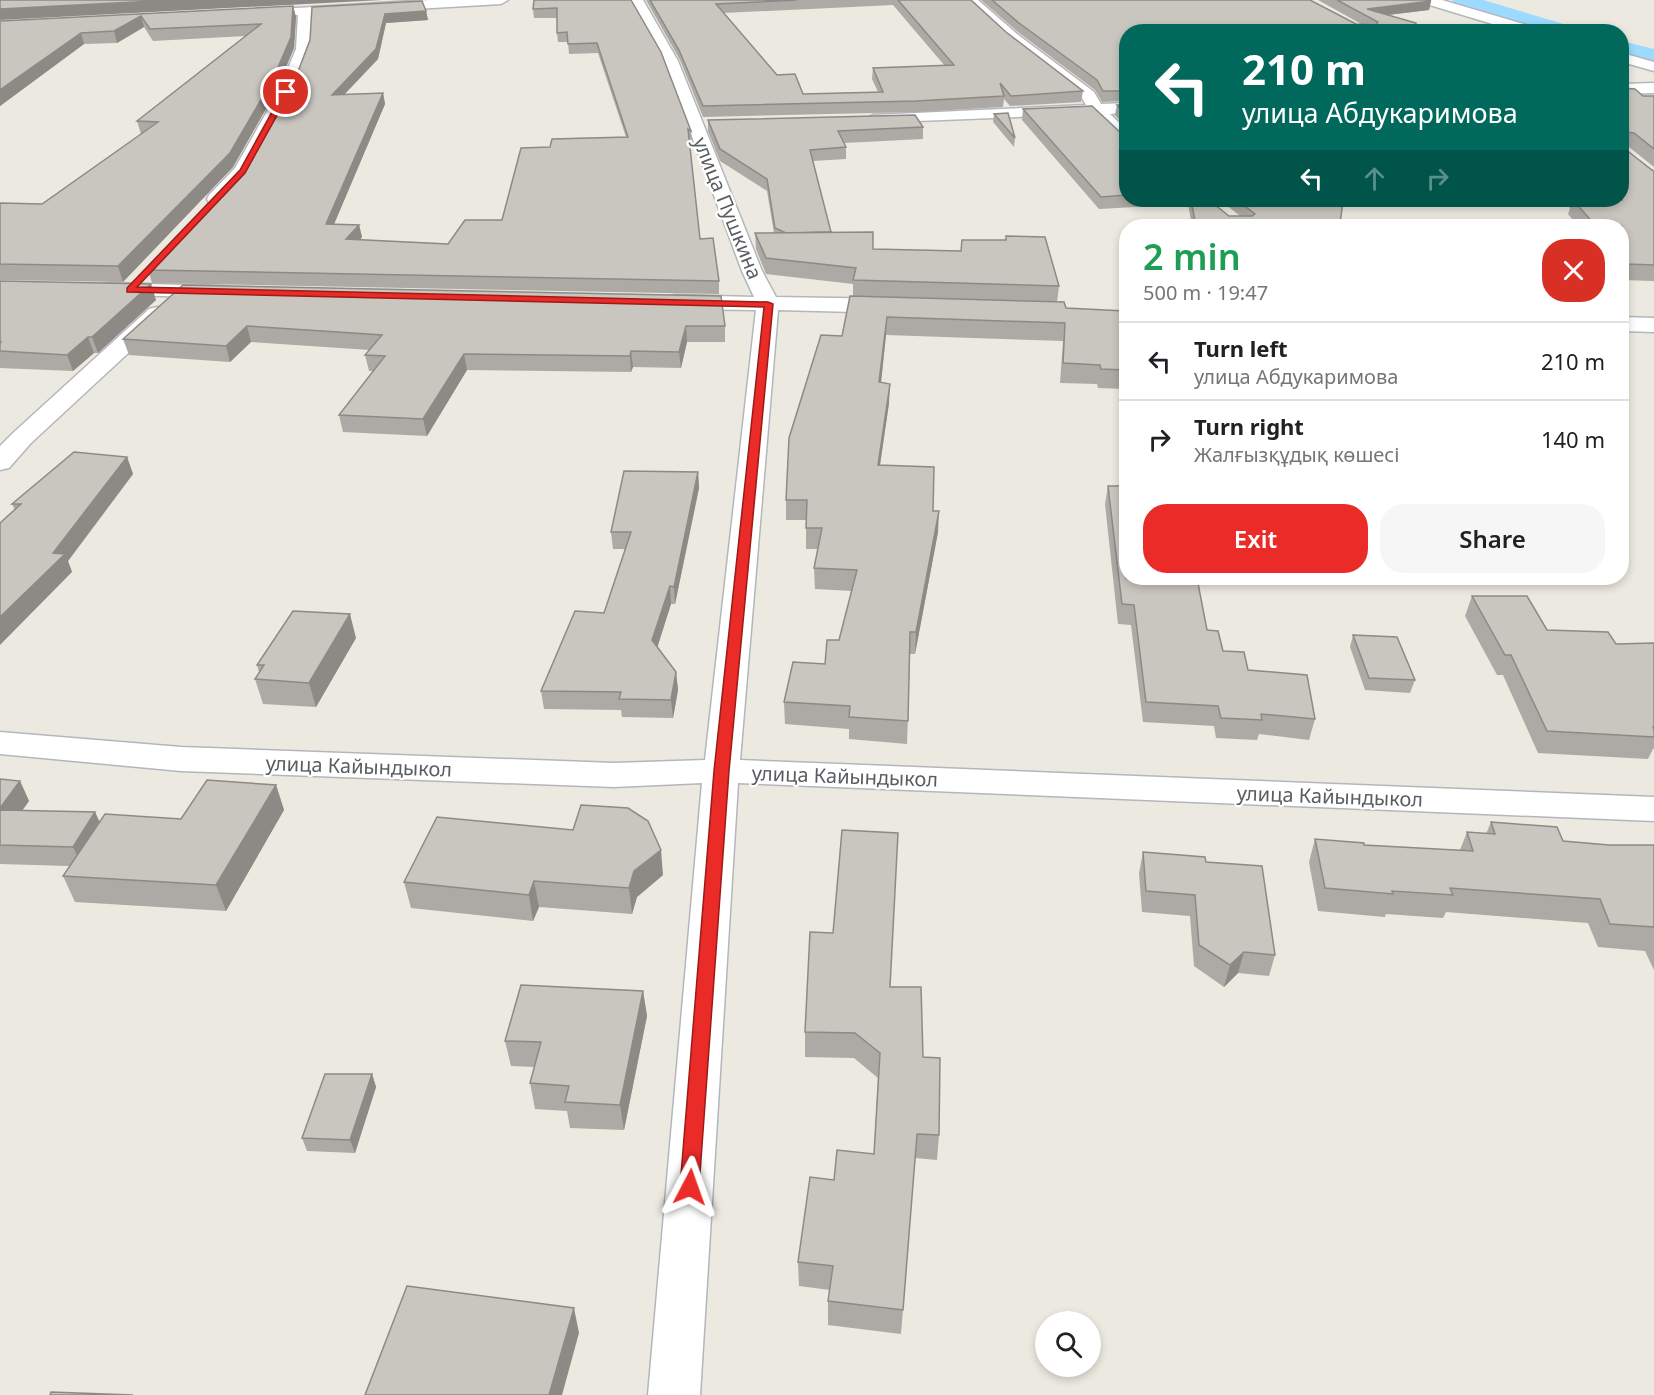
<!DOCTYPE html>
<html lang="en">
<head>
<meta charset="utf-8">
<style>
  :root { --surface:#fff; --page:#f6f6f6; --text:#202124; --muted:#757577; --line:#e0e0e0; --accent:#eb2b27 }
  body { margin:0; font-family:"Noto Sans",sans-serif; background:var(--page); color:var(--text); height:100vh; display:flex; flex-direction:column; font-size:22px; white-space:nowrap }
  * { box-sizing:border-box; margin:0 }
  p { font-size:20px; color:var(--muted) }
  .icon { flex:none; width:33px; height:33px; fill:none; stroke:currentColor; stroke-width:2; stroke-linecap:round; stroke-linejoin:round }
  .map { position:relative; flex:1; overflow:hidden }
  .drawer { position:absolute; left:1119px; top:219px; width:510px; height:366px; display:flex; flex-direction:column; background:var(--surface); border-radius:24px; box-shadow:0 3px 9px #0003 }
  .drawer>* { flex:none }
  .hud { position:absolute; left:1119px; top:24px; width:510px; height:183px; border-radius:24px; box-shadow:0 3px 9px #0003; background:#00695c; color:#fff; overflow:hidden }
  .tools { position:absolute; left:1035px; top:1311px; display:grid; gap:12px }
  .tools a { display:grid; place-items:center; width:66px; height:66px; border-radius:50%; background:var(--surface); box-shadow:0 3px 9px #0003; font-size:30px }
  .pin { position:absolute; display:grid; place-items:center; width:51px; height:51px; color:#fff; margin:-26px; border:3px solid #fff; border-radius:50%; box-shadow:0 2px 6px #0007 }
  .me { position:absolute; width:66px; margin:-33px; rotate:4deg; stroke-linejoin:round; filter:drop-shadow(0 0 4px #0008) }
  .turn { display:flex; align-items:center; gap:21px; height:126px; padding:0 24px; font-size:27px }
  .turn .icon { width:78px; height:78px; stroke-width:2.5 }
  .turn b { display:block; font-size:42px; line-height:51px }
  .lanes { display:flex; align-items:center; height:57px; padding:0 24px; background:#0003; justify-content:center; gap:30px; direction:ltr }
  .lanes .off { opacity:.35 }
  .round { display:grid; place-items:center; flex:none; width:63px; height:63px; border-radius:24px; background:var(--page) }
  .headline { display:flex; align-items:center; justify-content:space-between; height:102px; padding:0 24px }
  h1 { font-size:36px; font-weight:600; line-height:45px; color:#1e9e55 }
  .primary-button { display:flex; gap:12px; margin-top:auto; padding:12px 24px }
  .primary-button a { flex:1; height:69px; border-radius:24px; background:var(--accent); color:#fff; font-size:24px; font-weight:600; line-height:69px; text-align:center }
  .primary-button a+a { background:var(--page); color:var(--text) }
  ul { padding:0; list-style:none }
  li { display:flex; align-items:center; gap:18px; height:78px; padding:0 24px; border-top:2px solid var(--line) }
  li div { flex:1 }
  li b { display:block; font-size:22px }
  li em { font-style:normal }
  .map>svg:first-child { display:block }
</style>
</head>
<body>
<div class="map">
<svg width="1654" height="1395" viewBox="0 0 1654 1395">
  <rect width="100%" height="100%" fill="#ece9e0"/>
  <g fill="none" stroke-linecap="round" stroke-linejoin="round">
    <path fill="#9ddaff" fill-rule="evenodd" d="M 1452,0 L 1483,0 L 1577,28 L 1580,32 L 1546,32 L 1455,4 Z
      M 1622,41 L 1654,49 L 1654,63 L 1622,54 Z"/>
    <defs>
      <path id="minor" d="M 430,0 L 508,0 L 501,4 L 312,15 L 310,49 L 294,92 L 252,171 L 223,203 L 209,203 L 207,199 L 209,195 L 235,168 L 278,92 L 296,49 L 298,15 L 250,18 L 243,14 L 245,11 Z
        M 629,0 L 643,0 L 678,61 L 762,271 L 776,297 L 894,299 L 902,301 L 905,306 L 902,311 L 894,313 L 778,310 L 740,760 L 1654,797 L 1654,821 L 738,783 L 700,1395 L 648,1395 L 702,783 L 614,787 L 181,771 L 0,754 L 0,732 L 181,747 L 614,763 L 705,760 L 756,310 L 675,309 L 667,307 L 664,302 L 667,297 L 675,295 L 754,297 L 742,271 L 664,61 Z
        M 963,0 L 978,0 L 1017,34 L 1094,92 L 1101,104 L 1126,103 L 1126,113 L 1110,114 L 1126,129 L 1126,143 L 1120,142 L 1092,114 L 867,123 L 865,120 L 873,115 L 1086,105 L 1082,98 L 1007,40 Z
        M 1421,0 L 1442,0 L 1540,29 L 1542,32 L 1519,32 L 1423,3 Z
        M 1622,53 L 1654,62 L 1654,71 L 1622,62 Z
        M 1654,83 L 1654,93 L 1622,94 L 1622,84 Z
        M 109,283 L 222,286 L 230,287 L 233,292 L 230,297 L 222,298 L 101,294 L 98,289 L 101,284 Z
        M 157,307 L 165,309 L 168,314 L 165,319 L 31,443 L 9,468 L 0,470 L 0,446 L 13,433 L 149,309 Z
        M 1622,317 L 1654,318 L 1654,332 L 1622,331 Z"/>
    </defs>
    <use href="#minor" stroke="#b3b7bb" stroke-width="3"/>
    <use href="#minor" fill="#fff" fill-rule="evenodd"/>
  </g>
  <path fill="#ada9a4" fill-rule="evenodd" d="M 631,0 L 691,131 L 692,142 L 689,141 L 700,239 L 719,281 L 719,294 L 152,283 L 148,270 L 251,161 L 294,82 L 310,40 L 426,11 L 428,20 L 386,23 L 378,59 L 345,94 L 383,93 L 385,104 L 334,224 L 359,225 L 362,237 L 360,240 L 448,244 L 502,220 L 550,147 L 626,137 L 598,53 L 569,54 L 568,42 L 558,42 L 557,33 L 557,18 L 534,18 L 533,9 Z
    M 646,0 L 971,0 L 1006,32 L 1083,91 L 1081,102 L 1010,106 L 1004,99 L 1003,107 L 916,112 L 703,117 L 680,60 ZM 893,5 L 945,66 L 873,68 L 872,79 L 878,92 L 803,94 L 777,75 L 723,13 Z
    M 981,0 L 1310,0 L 1356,24 L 1363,25 L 1318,0 L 1428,0 L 1431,1 L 1429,10 L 1389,15 L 1415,32 L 1126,32 L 1126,101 L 1102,102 L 1095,90 L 1018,32 Z
    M 293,6 L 296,17 L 294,48 L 276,91 L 233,167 L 123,282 L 0,280 L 0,203 L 42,204 L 141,134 L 137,121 L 245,36 L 153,41 L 144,27 L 117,43 L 84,44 L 0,106 L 0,21 Z
    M 1622,88 L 1643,96 L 1654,96 L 1654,167 L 1629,147 L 1625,147 L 1625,149 L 1652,170 L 1654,171 L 1654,282 L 1653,281 L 1622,280 L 1622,226 L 1578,226 L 1568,214 L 1570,208 L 1562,200 L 1622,200 Z
    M 1126,104 L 1126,127 L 1115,115 L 1117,105 Z
    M 1023,109 L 1126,134 L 1126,200 L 1209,200 L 1229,216 L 1240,216 L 1220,200 L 1343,200 L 1340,225 L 1341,226 L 1192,226 L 1188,204 L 1099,209 L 1022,120 Z
    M 994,114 L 1015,138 L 1014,147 L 993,122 Z
    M 708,120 L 923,127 L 923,139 L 844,143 L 846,147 L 846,159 L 813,161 L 831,232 L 873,249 L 961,251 L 1005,240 L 1006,236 L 1059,286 L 1057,302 L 1066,308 L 1126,318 L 1126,389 L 1098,388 L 1097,384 L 1060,383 L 1063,341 L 886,335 L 881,382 L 889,403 L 880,465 L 933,511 L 938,532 L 915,654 L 910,654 L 907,744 L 849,739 L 849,729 L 785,724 L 784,702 L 825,664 L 839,640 L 852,591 L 815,589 L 814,568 L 818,549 L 806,549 L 806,520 L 786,520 L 786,500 L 842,336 L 853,296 L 853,284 L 766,274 L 756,249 L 755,233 L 774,233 L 767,191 L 720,161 L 708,131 Z
    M 0,281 L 156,300 L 98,353 L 94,353 L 73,371 L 0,368 Z
    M 183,285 L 725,326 L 725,342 L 687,342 L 681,368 L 633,367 L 631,372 L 467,370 L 427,436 L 343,432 L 339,415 L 373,371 L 369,371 L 365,355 L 370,350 L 251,342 L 230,362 L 129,355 L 123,339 Z
    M 127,457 L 133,474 L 68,561 L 72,572 L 15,510 L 12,504 Z
    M 698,472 L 699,488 L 675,604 L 671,604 L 657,647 L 676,672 L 678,690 L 673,718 L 622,717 L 621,710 L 544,709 L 541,691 L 604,613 L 625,549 L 613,549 L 611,532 Z
    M 1108,486 L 1207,630 L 1223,651 L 1315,719 L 1309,740 L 1259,734 L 1257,740 L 1216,738 L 1214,726 L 1143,722 L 1131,625 L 1118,624 L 1105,504 Z
    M 1472,596 L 1547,630 L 1616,644 L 1654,643 L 1654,749 L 1653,749 L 1648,759 L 1538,753 L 1503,675 L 1497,675 L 1465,616 Z
    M 1353,635 L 1415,680 L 1410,693 L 1365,690 L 1350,647 Z
    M 356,638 L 316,707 L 263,704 L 255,679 L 259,672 L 257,665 Z
    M 0,779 L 20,781 L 29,801 L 22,811 L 95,812 L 100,822 L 181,819 L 276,785 L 284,810 L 226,911 L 75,902 L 63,876 L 70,866 L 0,864 Z
    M 1491,822 L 1563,841 L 1609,845 L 1654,845 L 1654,970 L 1645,951 L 1598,947 L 1588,923 L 1446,912 L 1443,918 L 1386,914 L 1385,917 L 1318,911 L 1309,862 L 1315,839 L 1364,845 L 1460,850 L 1467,832 L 1486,834 Z
    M 1143,852 L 1206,862 L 1275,955 L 1269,976 L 1238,973 L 1224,987 L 1194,966 L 1190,916 L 1142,912 L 1139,873 Z
    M 663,875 L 637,897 L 632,914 L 539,907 L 533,921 L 411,908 L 404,882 Z
    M 891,987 L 923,1057 L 939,1135 L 937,1160 L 915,1158 L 901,1334 L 828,1325 L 828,1301 L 830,1290 L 799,1286 L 798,1262 L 874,1154 L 878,1078 L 854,1058 L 805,1057 L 805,1032 Z
    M 643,991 L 647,1016 L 624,1130 L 570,1128 L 567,1111 L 535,1109 L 530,1083 L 534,1067 L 511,1066 L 505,1041 Z
    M 372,1074 L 376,1087 L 355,1153 L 307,1151 L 302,1138 Z"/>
  <path fill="#8d8a86" d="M 173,0 L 382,0 L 0,20 L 0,9 Z
    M 1431,1 L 1429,10 L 1369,17 L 1367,9 Z
    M 293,6 L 296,17 L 294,48 L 276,91 L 233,167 L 123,282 L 118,266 Z
    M 426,11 L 428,20 L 386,23 L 378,59 L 334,105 L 332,95 L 385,14 Z
    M 141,16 L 144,27 L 117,43 L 114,31 Z
    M 81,33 L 84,44 L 0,106 L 0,90 Z
    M 383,93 L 385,104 L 329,236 L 326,224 Z
    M 359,225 L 362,237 L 349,252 L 346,239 Z
    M 151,284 L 156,300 L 98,353 L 92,337 Z
    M 887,317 L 886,335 L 879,401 L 879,382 Z
    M 247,326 L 251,342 L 230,362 L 226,346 Z
    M 686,326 L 687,342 L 681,368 L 679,352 Z
    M 88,337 L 94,353 L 73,371 L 67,355 Z
    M 631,351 L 633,367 L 631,372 L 630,356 Z
    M 464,354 L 467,370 L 427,436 L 423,419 Z
    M 890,384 L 889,403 L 877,485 L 878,465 Z
    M 127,457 L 133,474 L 68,561 L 72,572 L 0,645 L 0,617 L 53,553 Z
    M 698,472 L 699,488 L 675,604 L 674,587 Z
    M 939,511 L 938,532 L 915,654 L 916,632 Z
    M 670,586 L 671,604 L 654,658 L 652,640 Z
    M 350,614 L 356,638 L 316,707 L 309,683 Z
    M 676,672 L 678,690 L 673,718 L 671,700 Z
    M 20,781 L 29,801 L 8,830 L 0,813 L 0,808 Z
    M 276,785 L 284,810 L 226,911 L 216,885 Z
    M 95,812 L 103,831 L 82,866 L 73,847 Z
    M 661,850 L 663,875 L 637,897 L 632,914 L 629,888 L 634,871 Z
    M 534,881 L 539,907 L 533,921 L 529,895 Z
    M 1244,952 L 1238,973 L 1224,987 L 1230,965 Z
    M 643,991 L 647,1016 L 624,1130 L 620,1105 Z
    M 372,1074 L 376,1087 L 355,1153 L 350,1140 Z
    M 574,1308 L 579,1333 L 562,1395 L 549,1395 Z"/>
  <path fill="#c9c5bf" stroke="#8d8a86" stroke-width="1.5" d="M 0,0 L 173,0 L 0,9 Z
    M 534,0 L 631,0 L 661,52 L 691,131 L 688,129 L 700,239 L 713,238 L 719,281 L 148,270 L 251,161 L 294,82 L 310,40 L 312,7 L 422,1 L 426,11 L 385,14 L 376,49 L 332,95 L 383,93 L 326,224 L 359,225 L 346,239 L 448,244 L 465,220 L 502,220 L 521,148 L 550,147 L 552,139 L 628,137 L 597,43 L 568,44 L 567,32 L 557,33 L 557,8 L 533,9 Z
    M 650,0 L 797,0 L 716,4 L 777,75 L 795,74 L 803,94 L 883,92 L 873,68 L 954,65 L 898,0 L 971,0 L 1006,32 L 1083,91 L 1011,96 L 1000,83 L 1004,96 L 916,101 L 703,106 L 679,50 Z
    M 992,0 L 1310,0 L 1356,24 L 1376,25 L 1378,22 L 1337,0 L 1428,0 L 1431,1 L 1367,9 L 1416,23 L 1415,32 L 1126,32 L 1126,91 L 1103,91 L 1097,80 L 1019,23 Z
    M 293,6 L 291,37 L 273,79 L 230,153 L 118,266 L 0,264 L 0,203 L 42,204 L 158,122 L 137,121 L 261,24 L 150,29 L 141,16 L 114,31 L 81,33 L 0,90 L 0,21 Z
    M 1622,88 L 1635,89 L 1643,96 L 1654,96 L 1654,149 L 1634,133 L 1625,132 L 1625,149 L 1652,170 L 1654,171 L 1654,265 L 1628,264 L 1622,256 L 1622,226 L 1596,226 L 1573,200 L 1622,200 Z
    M 1126,104 L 1126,115 L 1117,105 Z
    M 1092,106 L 1120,132 L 1126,134 L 1126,195 L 1101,197 L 1023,109 Z
    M 1008,113 L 1015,138 L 994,114 Z
    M 915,115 L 923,127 L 838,131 L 846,147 L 810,150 L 831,232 L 786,233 L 775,228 L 767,179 L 720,149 L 708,120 Z
    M 1191,200 L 1209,200 L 1229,216 L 1252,216 L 1255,214 L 1237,200 L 1343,200 L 1340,225 L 1341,226 L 1196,226 Z
    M 873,232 L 873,249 L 961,251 L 962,240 L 1006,240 L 1006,236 L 1045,237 L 1059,286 L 853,280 L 856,268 L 766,258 L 755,233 Z
    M 0,281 L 151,284 L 92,337 L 88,337 L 67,355 L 0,351 L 0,343 L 1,342 L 0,342 Z
    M 183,285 L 721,296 L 725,326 L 686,326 L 679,352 L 631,351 L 630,356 L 464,354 L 423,419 L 339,415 L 385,356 L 365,355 L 382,335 L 247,326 L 226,346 L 123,339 Z
    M 850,296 L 1064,302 L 1066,308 L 1125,311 L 1126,318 L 1126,370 L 1101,369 L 1100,365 L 1063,363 L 1065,323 L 887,317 L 879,382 L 890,384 L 878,465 L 934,467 L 933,511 L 939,511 L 916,632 L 910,632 L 908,721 L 849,717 L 850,706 L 784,702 L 793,662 L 825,664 L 827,640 L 839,640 L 857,570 L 814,568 L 822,528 L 806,528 L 807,500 L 786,500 L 789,438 L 821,335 L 842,336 Z
    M 74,452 L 127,457 L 53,553 L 65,554 L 0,617 L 0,523 L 21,504 L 12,504 Z
    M 624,471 L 698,472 L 674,587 L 670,586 L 652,640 L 676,672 L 671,700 L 619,699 L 621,692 L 541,691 L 575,611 L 604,613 L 631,532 L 611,532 Z
    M 1108,486 L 1126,486 L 1126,578 L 1197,578 L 1207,630 L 1218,631 L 1223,651 L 1244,652 L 1248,670 L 1307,675 L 1315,719 L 1261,714 L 1262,720 L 1221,718 L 1218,706 L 1146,702 L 1134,605 L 1122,604 Z
    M 1472,596 L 1527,596 L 1547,630 L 1608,632 L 1616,644 L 1654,643 L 1654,727 L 1653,727 L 1654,730 L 1654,737 L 1547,731 L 1511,655 L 1505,655 Z
    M 293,611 L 350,614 L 309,683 L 255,679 L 264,665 L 257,665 Z
    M 1353,635 L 1397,637 L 1415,680 L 1369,678 Z
    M 0,779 L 20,781 L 0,808 Z
    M 207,780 L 276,785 L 216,885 L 63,876 L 105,814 L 181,819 Z
    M 581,805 L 628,808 L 648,821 L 661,850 L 634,871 L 629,888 L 534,881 L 529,895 L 404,882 L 437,817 L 573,830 Z
    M 0,810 L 95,812 L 73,847 L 0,845 Z
    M 1491,822 L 1557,827 L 1563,841 L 1609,845 L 1654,845 L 1654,927 L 1610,924 L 1600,899 L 1450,888 L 1453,895 L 1392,891 L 1393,894 L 1325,888 L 1315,839 L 1364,843 L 1364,845 L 1473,851 L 1467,832 L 1495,834 Z
    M 842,830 L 898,833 L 890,987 L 921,987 L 923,1057 L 940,1058 L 939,1135 L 917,1134 L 903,1310 L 828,1301 L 833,1266 L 798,1262 L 810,1177 L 834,1180 L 837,1150 L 874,1154 L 880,1053 L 855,1033 L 805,1032 L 810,932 L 833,933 Z
    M 1143,852 L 1205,857 L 1206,862 L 1262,866 L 1275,955 L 1244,952 L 1230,965 L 1199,945 L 1195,895 L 1146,891 Z
    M 521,985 L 643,991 L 620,1105 L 565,1102 L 569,1086 L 530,1083 L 541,1042 L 505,1041 Z
    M 325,1074 L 372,1074 L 350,1140 L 302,1138 Z
    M 407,1286 L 574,1308 L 549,1395 L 365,1395 Z
    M 51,1392 L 133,1395 L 50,1395 Z"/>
  <path fill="#eb2b27" stroke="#991c19" stroke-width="1.5" d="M 286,90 L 290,92 L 245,173 L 137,287 L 768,302 L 773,304 L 729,771 L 699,1187 L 697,1193 L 690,1196 L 683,1193 L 680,1187 L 714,771 L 764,307 L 127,292 L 127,288 L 240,170 L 283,92 Z"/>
  <g text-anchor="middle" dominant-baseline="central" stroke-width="4.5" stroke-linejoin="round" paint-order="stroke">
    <g font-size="20" fill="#595d61" stroke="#fff">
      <text transform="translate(728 208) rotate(68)">улица Пушкина</text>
      <text transform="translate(359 766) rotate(2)">улица Кайындыкол</text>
      <text transform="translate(845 776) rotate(2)">улица Кайындыкол</text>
      <text transform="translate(1330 796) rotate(2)">улица Кайындыкол</text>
    </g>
  </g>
</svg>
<div class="tools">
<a><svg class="icon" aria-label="search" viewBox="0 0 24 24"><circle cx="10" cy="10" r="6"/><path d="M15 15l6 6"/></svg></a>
</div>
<div class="pin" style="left:286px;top:92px;background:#d93025"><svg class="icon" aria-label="arrive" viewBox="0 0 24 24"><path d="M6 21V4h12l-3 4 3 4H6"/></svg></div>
<svg class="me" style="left:690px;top:1187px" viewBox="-20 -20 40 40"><path d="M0-17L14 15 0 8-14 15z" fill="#eb2b27" stroke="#fff" stroke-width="4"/></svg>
<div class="hud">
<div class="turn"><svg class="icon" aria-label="left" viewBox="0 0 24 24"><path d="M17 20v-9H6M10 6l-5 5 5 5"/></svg><div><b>210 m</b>улица Абдукаримова</div></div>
<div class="lanes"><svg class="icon" aria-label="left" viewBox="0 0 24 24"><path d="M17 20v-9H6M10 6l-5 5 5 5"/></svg><svg class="icon off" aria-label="ahead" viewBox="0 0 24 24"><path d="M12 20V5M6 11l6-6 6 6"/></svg><svg class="icon off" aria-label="right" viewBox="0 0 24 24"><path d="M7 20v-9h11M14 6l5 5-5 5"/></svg></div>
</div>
<section class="drawer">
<div class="headline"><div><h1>2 min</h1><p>500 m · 19:47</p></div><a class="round" style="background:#d93025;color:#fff"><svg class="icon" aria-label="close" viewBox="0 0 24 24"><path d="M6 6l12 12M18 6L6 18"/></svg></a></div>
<ul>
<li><svg class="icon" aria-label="left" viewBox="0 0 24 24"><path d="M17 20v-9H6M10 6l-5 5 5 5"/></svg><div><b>Turn left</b><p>улица Абдукаримова</p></div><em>210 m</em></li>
<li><svg class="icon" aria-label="right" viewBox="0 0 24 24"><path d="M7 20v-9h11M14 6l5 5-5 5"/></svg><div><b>Turn right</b><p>Жалғызқұдық көшесі</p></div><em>140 m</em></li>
</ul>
<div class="primary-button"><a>Exit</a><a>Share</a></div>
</section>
</div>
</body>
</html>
